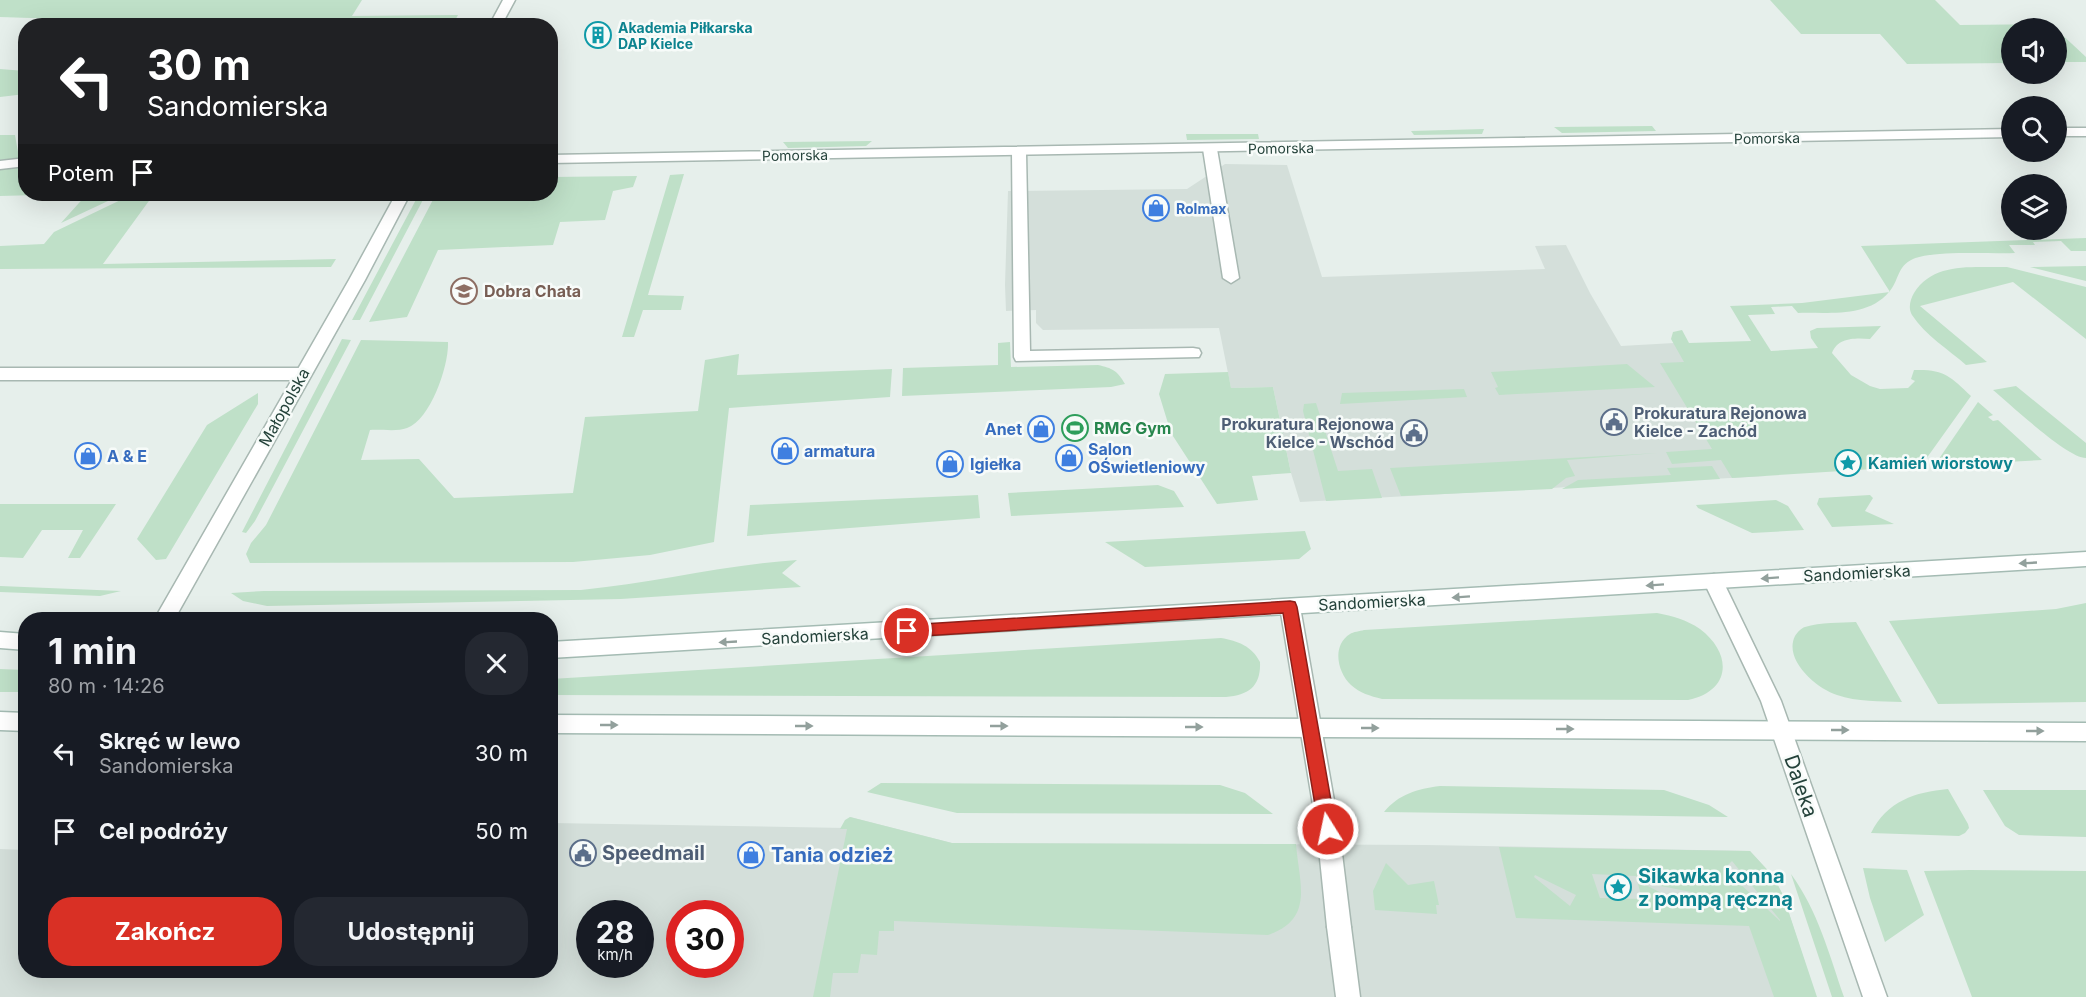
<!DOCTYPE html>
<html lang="pl">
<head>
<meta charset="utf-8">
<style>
  :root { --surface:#171b24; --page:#242831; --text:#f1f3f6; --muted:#9ea1a6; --accent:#d93025 }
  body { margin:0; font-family:Inter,sans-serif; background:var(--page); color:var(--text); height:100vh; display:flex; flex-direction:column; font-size:22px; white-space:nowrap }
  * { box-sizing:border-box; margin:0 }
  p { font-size:20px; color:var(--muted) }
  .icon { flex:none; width:33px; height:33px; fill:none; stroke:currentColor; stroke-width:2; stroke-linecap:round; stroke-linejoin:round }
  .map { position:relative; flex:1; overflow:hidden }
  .panel { position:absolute; left:18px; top:612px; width:540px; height:366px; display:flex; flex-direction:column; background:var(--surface); border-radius:24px; box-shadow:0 6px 24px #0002 }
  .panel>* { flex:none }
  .guide { position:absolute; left:18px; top:18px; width:540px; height:183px; border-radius:24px; box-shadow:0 6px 24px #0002; background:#202124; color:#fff; overflow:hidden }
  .controls { position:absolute; left:2001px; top:18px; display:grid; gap:12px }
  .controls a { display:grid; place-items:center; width:66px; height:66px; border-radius:50%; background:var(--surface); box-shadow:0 6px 24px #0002; font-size:30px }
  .speed { position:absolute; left:576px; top:900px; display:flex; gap:12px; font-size:30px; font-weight:700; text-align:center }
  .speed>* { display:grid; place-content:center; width:78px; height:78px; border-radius:50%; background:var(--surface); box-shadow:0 6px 24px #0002; line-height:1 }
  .speed small { font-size:15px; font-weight:400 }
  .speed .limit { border:9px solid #d22; background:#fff; color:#111 }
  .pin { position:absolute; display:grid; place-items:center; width:51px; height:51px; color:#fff; margin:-26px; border:3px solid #fff; border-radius:50%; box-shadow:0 2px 6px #0007 }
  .me { position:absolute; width:66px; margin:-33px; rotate:350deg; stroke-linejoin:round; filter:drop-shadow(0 0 4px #0008) }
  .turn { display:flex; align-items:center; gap:21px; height:126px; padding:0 30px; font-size:27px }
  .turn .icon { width:78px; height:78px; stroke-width:2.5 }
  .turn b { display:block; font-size:42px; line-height:51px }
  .then { display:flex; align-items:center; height:57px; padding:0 30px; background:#0003; gap:12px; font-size:22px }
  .round { display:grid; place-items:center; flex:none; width:63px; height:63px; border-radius:24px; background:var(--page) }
  .summary { display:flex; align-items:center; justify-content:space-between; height:102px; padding:0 30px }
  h1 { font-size:36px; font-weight:700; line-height:45px }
  .action { display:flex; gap:12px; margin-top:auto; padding:12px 30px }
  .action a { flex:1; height:69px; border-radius:24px; background:var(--accent); color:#fff; font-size:24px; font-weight:700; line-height:69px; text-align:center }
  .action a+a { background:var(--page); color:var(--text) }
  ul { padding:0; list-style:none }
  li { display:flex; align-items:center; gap:18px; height:78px; padding:0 30px }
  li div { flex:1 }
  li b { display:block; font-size:22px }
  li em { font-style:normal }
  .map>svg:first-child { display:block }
</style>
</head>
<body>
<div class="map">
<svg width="2086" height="997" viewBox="0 0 2086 997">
  <rect width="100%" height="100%" fill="#e6efeb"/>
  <path fill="#d4dfda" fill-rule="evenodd" d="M 1225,164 L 1287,165 L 1322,277 L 1545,269 L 1535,246 L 1566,245 L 1590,293 L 1621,346 L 1674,343 L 1766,476 L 1300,502 L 1291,473 L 1273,387 L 1231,388 L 1219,328 L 1043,330 L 1036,323 L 1036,310 L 1006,311 L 1005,285 L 1008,191 L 1187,189 Z
    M 850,817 L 952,843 L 1426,845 L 1750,851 L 1773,876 L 1783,895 L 1816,997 L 0,997 L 0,849 L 25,850 L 26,970 L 550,970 L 551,823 L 846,828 ZM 590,914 L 640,914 L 640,964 L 590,964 ZM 680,914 L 730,914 L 730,964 L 680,964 Z"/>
  <path fill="#bfe0c8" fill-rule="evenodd" d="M 0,0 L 362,0 L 352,16 L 458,15 L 452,26 L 152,26 L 155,22 L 0,17 Z
    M 1770,0 L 1935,0 L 1960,25 L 2050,24 L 2055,28 L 2012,28 L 2011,63 L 1907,64 L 1880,34 L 1801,34 Z
    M 2057,30 L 2086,57 L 2086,62 L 2057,62 Z
    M 0,69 L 25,71 L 25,94 L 0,97 Z
    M 1652,126 L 1656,131 L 1562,133 L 1554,127 Z
    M 1484,129 L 1482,134 L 1414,135 L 1411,131 Z
    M 1186,134 L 1258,134 L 1259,139 L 1187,140 Z
    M 0,135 L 15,135 L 19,158 L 0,160 Z
    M 872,141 L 866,146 L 788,148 L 783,142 Z
    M 25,167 L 26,194 L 75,194 L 0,196 L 0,169 Z
    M 684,174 L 648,295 L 684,296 L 681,310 L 643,310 L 634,337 L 622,337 L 670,175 Z
    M 637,176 L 633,187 L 613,191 L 605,220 L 560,222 L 553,245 L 438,250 L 407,317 L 369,322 L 436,194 L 550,194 L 551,177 Z
    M 87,194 L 123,194 L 61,223 Z
    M 133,194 L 154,194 L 103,264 L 336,259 L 331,267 L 0,269 L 0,246 L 44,244 L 54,232 Z
    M 419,194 L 426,194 L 360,320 L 352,320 Z
    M 2086,238 L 2086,251 L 2071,251 L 2061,241 L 2033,242 L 2035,245 L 2009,245 L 2015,253 C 1989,254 1935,250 1913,259 C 1897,266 1899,281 1889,292 C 1867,318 1828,312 1798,313 L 1792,306 L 1771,307 L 1775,314 L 1748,315 L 1771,351 L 1818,348 L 1811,338 L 1810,331 L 1817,328 L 1881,326 L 1870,339 C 1856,338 1838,337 1832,353 L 1851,375 L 1870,386 L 1880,389 L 1908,388 L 1915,381 L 1911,379 L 1914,370 C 1944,369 1950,376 1971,396 L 1921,466 L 1732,478 L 1721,460 L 1672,464 L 1666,452 L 1712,449 L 1660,363 L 1684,362 L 1671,339 L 1673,332 L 1682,330 L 1689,343 L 1751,341 L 1730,306 L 1802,303 L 1890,292 L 1861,246 Z
    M 2086,266 L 2086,281 L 2030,267 Z
    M 2007,267 L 2086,287 L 2086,339 L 2013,282 L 1920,306 L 1987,362 L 1966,365 C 1949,350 1925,335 1912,315 C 1908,308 1910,300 1914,293 C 1934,261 1974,268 2007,267 Z
    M 342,339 L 351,340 L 255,521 L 246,533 L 242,532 Z
    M 361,340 L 448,342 C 449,365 431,419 407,428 C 397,432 381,429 370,430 L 361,460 L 419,459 L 454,498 L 573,493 L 585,417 L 698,411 L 705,360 L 739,354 L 737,375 L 892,369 L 890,397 L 729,408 L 714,542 L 650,555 L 573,562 L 250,563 L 246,554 L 251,543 L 266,525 Z
    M 1010,342 L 1011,367 L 1098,365 C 1112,368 1118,371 1125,384 L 1111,387 L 902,396 L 903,368 L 998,365 L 998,343 Z
    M 1627,364 L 1655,387 L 1499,395 L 1495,388 L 1498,387 L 1491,372 Z
    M 1228,372 L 1231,388 L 1273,387 L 1291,473 L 1252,476 L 1258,500 L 1217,504 L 1171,433 L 1159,394 L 1165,374 Z
    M 2016,386 L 2086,443 L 2086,458 C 2067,458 2010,404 1993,390 Z
    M 1464,389 L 1467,397 L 1340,404 L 1342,393 Z
    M 258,393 L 258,404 L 166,559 L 156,560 L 137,539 L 207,425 Z
    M 1978,402 L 1993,415 L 1988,417 L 1993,421 L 1998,420 L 2042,460 L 1934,466 Z
    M 1316,403 L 1338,471 L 1372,469 L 1382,498 L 1326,501 L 1303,411 L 1304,404 Z
    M 1658,453 L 1567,460 L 1575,476 L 1566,478 L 1552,489 L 1401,496 L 1390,468 Z
    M 1712,466 L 1720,479 L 1562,489 L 1578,480 L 1671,475 L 1667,468 Z
    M 1158,485 L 1174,491 L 1184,507 L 1011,516 L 1008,493 Z
    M 978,495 L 980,518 L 747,536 L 750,505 Z
    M 1870,495 L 1873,498 L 1865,511 L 1894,524 L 1832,527 L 1817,504 L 1819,498 Z
    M 1776,500 L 1788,506 L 1804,530 L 1752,533 L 1698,508 L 1696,505 Z
    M 0,504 L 116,504 L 80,558 L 68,558 L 83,530 L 42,530 L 23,558 L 0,557 Z
    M 1305,531 L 1311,549 L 1299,559 L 1145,567 L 1105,542 Z
    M 797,560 L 782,573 L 801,587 L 621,599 L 267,606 L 243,601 L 231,593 L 264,591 L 581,590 C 654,583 724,565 797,560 Z
    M 0,586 L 121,591 L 100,596 L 0,592 Z
    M 2086,603 L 2086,702 L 1938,704 L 1889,621 L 2056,609 Z
    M 1657,613 C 1673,616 1687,620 1700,629 C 1733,654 1731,691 1688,700 L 1382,699 C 1370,696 1360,693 1351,685 C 1338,673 1331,646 1350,634 C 1353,632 1360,631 1364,630 Z
    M 1856,622 L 1902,702 C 1880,701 1857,702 1837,695 C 1817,689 1783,660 1795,636 C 1797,633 1801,628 1805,627 C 1820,622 1841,623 1856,622 Z
    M 1221,638 C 1238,641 1252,646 1260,662 C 1261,686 1249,695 1226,697 L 551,695 L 551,679 Z
    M 0,669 L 25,670 L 25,692 L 0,692 Z
    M 881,783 L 1220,785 L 1245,793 L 1273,814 L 957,813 L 867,792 Z
    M 1440,786 L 1664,790 L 1709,805 L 1728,817 L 1384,812 C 1399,794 1417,789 1440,786 Z
    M 1948,789 L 1968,824 L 1969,828 L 1965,833 L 1959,836 L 1871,833 C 1887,801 1915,792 1948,789 Z
    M 1983,790 L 2086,790 L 2086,837 L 2019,835 L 2005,826 Z
    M 850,817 L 952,843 L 1296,844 C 1299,883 1315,919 1268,935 L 894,921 L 894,931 L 879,931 L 877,955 L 861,954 L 858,973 L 833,973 L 830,997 L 813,997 L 847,829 L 840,829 L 845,820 Z
    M 1499,847 L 1750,851 L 1773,876 L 1783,895 L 1817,997 L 1774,997 L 1749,926 L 1516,918 ZM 1732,861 L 1780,920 L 1780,921 L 1724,869 ZM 1592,874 L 1636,876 L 1642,899 L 1600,898 ZM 1535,875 L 1576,895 L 1570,906 L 1534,877 ZM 1640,882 L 1641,882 L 1691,892 L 1677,901 Z
    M 1386,863 L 1408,885 L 1434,881 L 1439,905 L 1436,905 L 1437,914 L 1375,910 L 1373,891 Z
    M 1863,868 L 1907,870 L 1924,915 L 1885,942 L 1870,898 Z
    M 1970,870 L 2086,871 L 2086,997 L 1972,997 L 1924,871 Z
    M 1791,874 C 1818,911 1829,954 1844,997 L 1832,997 Z"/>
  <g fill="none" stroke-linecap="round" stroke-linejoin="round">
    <defs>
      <path id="lane" d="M 1210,145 L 1217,149 L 1239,278 L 1231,283 L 1223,278 L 1203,149 Z
        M 1019,148 L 1026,152 L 1030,351 L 1193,348 L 1199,349 L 1201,353 L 1199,357 L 1016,361 L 1014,357 L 1012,152 Z
        M 0,368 L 303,368 L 309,370 L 311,374 L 309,378 L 303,380 L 0,380 Z
        M 1339,915 L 1347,919 L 1351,927 L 1360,997 L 1336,997 L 1327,927 L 1331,919 Z"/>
      <path id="street" d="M 503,0 L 515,0 L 501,26 L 489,26 Z
        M 2056,128 L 2086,128 L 2086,136 L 2056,136 Z
        M 2012,129 L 2012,137 L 550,163 L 550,155 Z
        M 26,158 L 26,166 L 0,169 L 0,161 Z
        M 396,194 L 410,194 L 365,280 L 174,620 L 154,620 L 349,280 Z
        M 1714,574 L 1721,577 L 1781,701 L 1887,997 L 1863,997 L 1761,701 L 1704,582 L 1707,577 Z
        M 1290,599 L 1297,601 L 1300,607 L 1339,829 L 1351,927 L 1347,935 L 1339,939 L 1331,935 L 1327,927 L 1317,829 L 1280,607 L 1283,601 Z"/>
      <path id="secondary" d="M 2086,552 L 2086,566 L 550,658 L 550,642 Z
        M 0,632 L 26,634 L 26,650 L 0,648 Z
        M 0,712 L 26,713 L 26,731 L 0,730 Z
        M 550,715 L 2086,723 L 2086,741 L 550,733 Z"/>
    </defs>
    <use href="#lane" stroke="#a8b8b2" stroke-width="3"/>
    <use href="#street" stroke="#a8b8b2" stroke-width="3"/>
    <use href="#secondary" stroke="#a4bbb3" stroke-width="3"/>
    <use href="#lane" fill="#fff" fill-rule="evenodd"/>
    <use href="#street" fill="#fff" fill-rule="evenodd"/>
    <use href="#secondary" fill="#fff" fill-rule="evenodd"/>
  </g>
  <defs><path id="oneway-solid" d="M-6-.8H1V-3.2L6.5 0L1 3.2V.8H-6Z" transform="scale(1.5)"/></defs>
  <g fill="#92a09c">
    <use href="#oneway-solid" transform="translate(2028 563) rotate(177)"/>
    <use href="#oneway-solid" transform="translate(1770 578) rotate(176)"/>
    <use href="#oneway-solid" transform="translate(1655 585) rotate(176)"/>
    <use href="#oneway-solid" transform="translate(1461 597) rotate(176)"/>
    <use href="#oneway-solid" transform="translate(728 642) rotate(177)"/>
    <use href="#oneway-solid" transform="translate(609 725)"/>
    <use href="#oneway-solid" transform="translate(804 726)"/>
    <use href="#oneway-solid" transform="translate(999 726)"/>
    <use href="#oneway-solid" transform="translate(1194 727)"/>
    <use href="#oneway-solid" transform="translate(1370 728)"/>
    <use href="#oneway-solid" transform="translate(1565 729)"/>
    <use href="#oneway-solid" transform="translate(1840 730)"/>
    <use href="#oneway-solid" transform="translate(2035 731)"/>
  </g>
  <path fill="#d93025" stroke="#8d1f18" stroke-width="1.5" d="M 1290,601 L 1295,602 L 1297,607 L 1336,829 L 1334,834 L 1328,837 L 1322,834 L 1319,829 L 1283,613 L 907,637 L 902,635 L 899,631 L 902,627 L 907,625 Z"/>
  <defs>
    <symbol id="building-ring" viewBox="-11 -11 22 22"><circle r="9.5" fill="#f7fbf9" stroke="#0f9aa8" stroke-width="1.5"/><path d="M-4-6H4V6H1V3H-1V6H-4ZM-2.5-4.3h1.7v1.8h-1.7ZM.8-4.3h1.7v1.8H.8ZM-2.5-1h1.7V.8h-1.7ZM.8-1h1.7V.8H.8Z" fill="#0f9aa8"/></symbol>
    <symbol id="shop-ring" viewBox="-11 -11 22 22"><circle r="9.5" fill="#f7fbf9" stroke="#3f7fe0" stroke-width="1.5"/><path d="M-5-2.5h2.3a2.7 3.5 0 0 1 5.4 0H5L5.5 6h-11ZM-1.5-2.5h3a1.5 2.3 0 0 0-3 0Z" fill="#3f7fe0"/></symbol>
    <symbol id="school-ring" viewBox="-11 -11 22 22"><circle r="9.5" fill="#f7fbf9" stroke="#8d6e63" stroke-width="1.5"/><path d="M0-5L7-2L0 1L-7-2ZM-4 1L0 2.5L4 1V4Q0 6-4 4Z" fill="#8d6e63"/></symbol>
    <symbol id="civic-ring" viewBox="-11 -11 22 22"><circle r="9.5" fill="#f7fbf9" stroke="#5c6f8a" stroke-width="1.5"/><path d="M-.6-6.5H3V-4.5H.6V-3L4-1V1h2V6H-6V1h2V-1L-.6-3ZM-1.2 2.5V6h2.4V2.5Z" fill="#5c6f8a"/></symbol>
    <symbol id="stadium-ring" viewBox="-11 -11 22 22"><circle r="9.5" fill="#f7fbf9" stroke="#2e9e5b" stroke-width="1.5"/><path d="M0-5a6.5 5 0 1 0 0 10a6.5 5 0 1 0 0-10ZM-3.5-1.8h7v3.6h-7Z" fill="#2e9e5b"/></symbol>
    <symbol id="sight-ring" viewBox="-11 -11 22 22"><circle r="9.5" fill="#f7fbf9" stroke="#0f9aa8" stroke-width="1.5"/><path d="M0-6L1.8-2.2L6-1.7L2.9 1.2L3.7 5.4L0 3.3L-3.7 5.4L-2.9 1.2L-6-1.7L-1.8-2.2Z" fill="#0f9aa8"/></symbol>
  </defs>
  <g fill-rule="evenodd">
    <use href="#building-ring" x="583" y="20" width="30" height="30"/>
    <use href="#shop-ring" x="1141" y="193" width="30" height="30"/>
    <use href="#school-ring" x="449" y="276" width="30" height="30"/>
    <use href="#civic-ring" x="1599" y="407" width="30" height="30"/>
    <use href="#stadium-ring" x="1060" y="413" width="30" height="30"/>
    <use href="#shop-ring" x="1026" y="414" width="30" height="30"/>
    <use href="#civic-ring" x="1399" y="418" width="30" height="30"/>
    <use href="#shop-ring" x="770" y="436" width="30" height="30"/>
    <use href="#shop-ring" x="73" y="441" width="30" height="30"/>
    <use href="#shop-ring" x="1054" y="443" width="30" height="30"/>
    <use href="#sight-ring" x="1833" y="448" width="30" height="30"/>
    <use href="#shop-ring" x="935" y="449" width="30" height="30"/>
    <use href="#civic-ring" x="568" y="838" width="30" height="30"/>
    <use href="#shop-ring" x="736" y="840" width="30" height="30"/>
    <use href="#sight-ring" x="1603" y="872" width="30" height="30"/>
  </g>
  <g text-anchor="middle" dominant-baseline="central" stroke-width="5" stroke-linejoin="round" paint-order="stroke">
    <g font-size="14" font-weight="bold" fill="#0d838f" stroke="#f7fbf9" text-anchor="start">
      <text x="618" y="27">Akademia Piłkarska<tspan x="618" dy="16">DAP Kielce</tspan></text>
    </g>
    <g font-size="14" fill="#24423a" stroke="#f7fbf9">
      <text transform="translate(1767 138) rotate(-1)">Pomorska</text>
      <text transform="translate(1281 148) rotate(-1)">Pomorska</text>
      <text transform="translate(795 155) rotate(-1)">Pomorska</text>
    </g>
    <g font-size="14" font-weight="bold" fill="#366cbe" stroke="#f7fbf9" text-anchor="start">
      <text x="1176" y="208">Rolmax</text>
    </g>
    <g font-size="16" font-weight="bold" fill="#785e54" stroke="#f7fbf9" text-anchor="start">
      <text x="484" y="291">Dobra Chata</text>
    </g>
    <g font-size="16" fill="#24423a" stroke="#f7fbf9">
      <text transform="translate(284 407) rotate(-61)">Małopolska</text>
      <text transform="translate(1857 573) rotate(-3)">Sandomierska</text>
      <text transform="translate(1372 602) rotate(-3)">Sandomierska</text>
      <text transform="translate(815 636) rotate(-3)">Sandomierska</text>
    </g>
    <g font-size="16" font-weight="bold" fill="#4e5e75" stroke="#f7fbf9" text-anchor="start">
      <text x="1634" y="413">Prokuratura Rejonowa<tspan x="1634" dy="18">Kielce - Zachód</tspan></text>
      <text x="1394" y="424" text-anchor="end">Prokuratura Rejonowa<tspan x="1394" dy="18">Kielce - Wschód</tspan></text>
    </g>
    <g font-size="16" font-weight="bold" fill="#27864d" stroke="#f7fbf9" text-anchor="start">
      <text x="1094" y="428">RMG Gym</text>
    </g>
    <g font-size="16" font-weight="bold" fill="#366cbe" stroke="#f7fbf9" text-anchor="start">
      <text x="1022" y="429" text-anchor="end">Anet</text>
      <text x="1088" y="449">Salon<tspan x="1088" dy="18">OŚwietleniowy</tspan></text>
      <text x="804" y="451">armatura</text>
      <text x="107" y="456">A &amp; E</text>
      <text x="970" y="464">Igiełka</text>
    </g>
    <g font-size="16" font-weight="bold" fill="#0d838f" stroke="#f7fbf9" text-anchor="start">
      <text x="1868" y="463">Kamień wiorstowy</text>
    </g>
    <g font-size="20" fill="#24423a" stroke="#f7fbf9">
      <text transform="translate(1801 786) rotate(71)">Daleka</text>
    </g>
    <g font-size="20" font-weight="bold" fill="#4e5e75" stroke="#f7fbf9" text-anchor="start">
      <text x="602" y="853">Speedmail</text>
    </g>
    <g font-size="20" font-weight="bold" fill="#366cbe" stroke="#f7fbf9" text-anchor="start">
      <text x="771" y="855">Tania odzież</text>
    </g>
    <g font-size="20" font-weight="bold" fill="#0d838f" stroke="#f7fbf9" text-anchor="start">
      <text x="1638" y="876">Sikawka konna<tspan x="1638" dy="23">z pompą ręczną</tspan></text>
    </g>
  </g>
</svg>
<div class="controls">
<a><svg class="icon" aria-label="sound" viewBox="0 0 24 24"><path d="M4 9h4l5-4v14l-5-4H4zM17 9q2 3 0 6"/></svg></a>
<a><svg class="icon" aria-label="search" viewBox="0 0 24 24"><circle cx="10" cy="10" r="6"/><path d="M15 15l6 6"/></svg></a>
<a><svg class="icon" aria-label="layers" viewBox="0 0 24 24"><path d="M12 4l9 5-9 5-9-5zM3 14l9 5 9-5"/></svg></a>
</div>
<div class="speed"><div>28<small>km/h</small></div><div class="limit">30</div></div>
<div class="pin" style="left:907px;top:631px;background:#d93025"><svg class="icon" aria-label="arrive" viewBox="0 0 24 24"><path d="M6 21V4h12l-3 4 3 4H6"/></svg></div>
<svg class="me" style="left:1328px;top:829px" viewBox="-20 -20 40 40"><circle r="17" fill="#d93025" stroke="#fff" stroke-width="3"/><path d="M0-11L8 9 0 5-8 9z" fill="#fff"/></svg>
<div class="guide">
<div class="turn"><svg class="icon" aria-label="left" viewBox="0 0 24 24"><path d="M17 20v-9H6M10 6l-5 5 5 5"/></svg><div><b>30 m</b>Sandomierska</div></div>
<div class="then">Potem<svg class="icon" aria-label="arrive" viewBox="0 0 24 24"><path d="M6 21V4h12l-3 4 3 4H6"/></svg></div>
</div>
<section class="panel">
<div class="summary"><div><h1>1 min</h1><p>80 m · 14:26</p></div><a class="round"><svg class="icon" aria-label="close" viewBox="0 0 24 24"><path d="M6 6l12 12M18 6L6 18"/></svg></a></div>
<ul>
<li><svg class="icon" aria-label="left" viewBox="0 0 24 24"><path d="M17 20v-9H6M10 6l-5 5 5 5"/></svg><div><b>Skręć w lewo</b><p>Sandomierska</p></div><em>30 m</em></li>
<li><svg class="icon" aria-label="arrive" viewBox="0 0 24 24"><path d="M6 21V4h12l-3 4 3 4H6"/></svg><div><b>Cel podróży</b></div><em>50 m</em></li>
</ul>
<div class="action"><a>Zakończ</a><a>Udostępnij</a></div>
</section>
</div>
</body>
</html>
